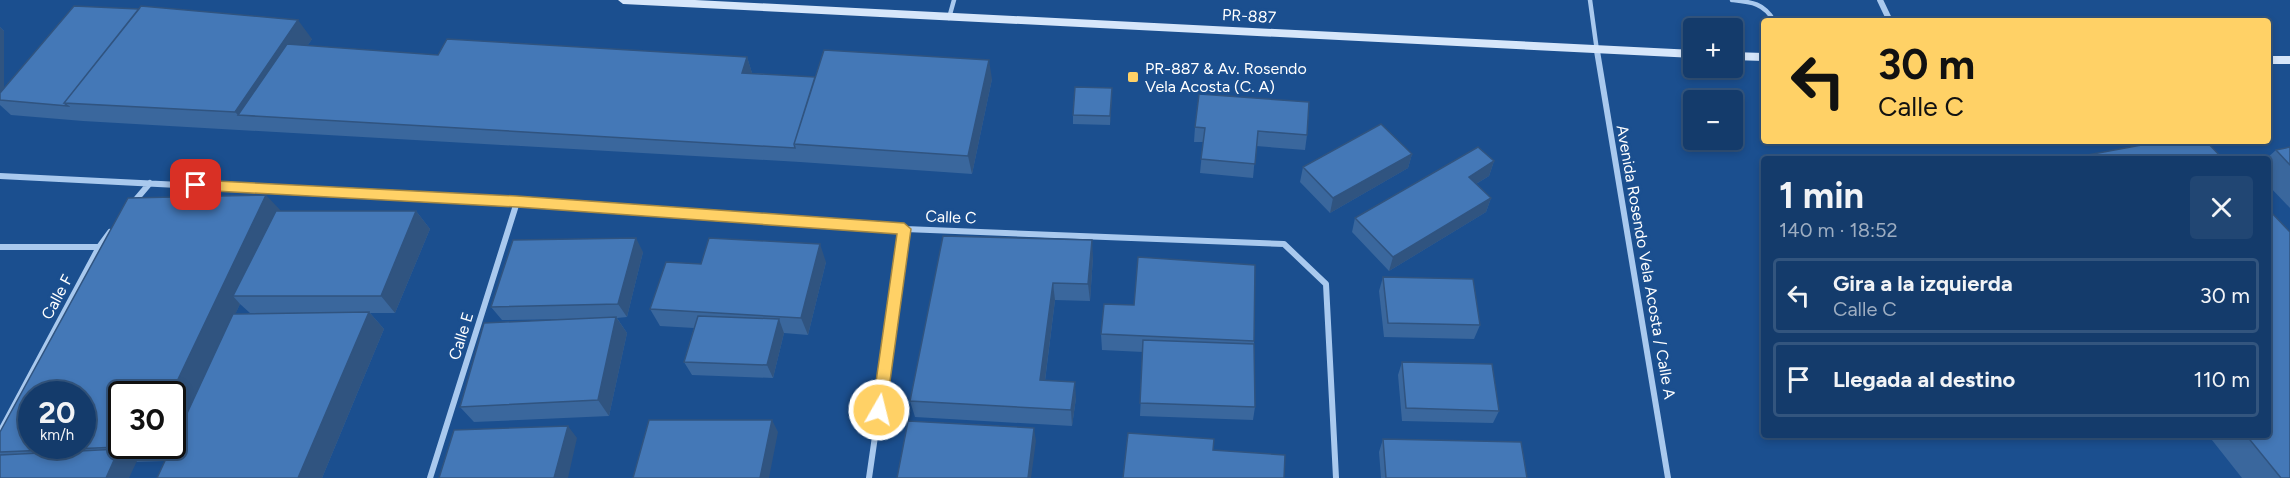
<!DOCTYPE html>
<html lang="es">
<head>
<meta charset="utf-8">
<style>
  :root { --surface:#143b6b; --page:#214673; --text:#f1f3f6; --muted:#9dadc1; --line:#33557e }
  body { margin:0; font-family:Figtree,sans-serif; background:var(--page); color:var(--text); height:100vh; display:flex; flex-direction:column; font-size:22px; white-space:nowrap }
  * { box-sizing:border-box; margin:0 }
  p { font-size:20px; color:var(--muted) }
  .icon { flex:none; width:33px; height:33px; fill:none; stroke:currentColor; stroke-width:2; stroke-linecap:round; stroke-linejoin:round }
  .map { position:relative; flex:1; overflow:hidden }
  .panel { position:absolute; left:1761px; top:156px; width:510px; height:282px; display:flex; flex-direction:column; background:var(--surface); border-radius:6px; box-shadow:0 3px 9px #0003,0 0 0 2px var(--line) }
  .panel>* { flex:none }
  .hud { position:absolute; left:1761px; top:18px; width:510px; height:126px; border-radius:6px; box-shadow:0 3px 9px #0003,0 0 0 2px var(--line); background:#ffd166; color:#111; overflow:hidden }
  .tools { position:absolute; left:1683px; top:18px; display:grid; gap:12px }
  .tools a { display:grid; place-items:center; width:60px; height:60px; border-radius:6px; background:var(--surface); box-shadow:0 3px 9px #0003,0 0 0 2px var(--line); font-size:30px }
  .speed { position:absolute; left:18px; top:381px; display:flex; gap:12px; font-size:30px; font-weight:700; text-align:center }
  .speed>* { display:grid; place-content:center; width:78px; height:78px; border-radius:50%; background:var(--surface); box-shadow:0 3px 9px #0003,0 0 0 2px var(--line); line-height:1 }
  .speed small { font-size:15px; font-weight:400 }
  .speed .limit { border:3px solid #111; border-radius:9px; background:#fff; color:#111 }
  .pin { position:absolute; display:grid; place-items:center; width:51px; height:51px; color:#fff; margin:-26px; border-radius:12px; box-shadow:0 3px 9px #0006 }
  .me { position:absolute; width:66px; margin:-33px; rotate:8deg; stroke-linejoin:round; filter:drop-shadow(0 0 4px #0008) }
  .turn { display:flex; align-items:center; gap:21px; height:126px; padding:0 18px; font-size:27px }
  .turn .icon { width:78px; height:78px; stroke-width:2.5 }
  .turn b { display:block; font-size:42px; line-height:51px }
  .round { display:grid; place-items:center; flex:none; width:63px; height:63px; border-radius:6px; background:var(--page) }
  .overview { display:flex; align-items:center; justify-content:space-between; height:102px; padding:0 18px }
  h1 { font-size:36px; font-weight:700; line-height:45px }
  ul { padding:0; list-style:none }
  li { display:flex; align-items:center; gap:18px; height:75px; margin:0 12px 9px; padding:0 6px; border:3px solid var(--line); border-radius:6px }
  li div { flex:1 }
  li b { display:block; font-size:22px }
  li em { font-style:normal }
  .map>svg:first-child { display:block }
</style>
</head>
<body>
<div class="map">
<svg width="2290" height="478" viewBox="0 0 2290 478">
  <rect width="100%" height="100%" fill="#1b4f8f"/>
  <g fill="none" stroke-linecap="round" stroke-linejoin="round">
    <path stroke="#a9c9ee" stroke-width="4.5" d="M 1590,0 L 1597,51
      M 1732,0 C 1751,2 1764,3 1774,21
      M 949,18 L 954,0"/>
    <path stroke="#a9c9ee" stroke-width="6" d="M 1880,0 L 1890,21
      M 1597,51 L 1668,478
      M 0,176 L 517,202 L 905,229 L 1284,244 L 1326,284 L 1336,478
      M 133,203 L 150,183
      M 0,247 L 99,247
      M 0,432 L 99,247 L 110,232
      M 430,478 L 517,202
      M 869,478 L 905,229"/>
    <path fill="#d6e6fa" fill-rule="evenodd" d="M 618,0 L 695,0 L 1694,50 L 1694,58 L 623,4 Z
      M 1732,52 L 1764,53 L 1764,61 L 1732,60 Z
      M 2268,56 L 2290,56 L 2290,64 L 2268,64 Z"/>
  </g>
  <path fill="#3a679d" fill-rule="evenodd" d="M 0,27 L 4,31 L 4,89 L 312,39 L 307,46 L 438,55 L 747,57 L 752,73 L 815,77 L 992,79 L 972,174 L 800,162 L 83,121 L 11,115 L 0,105 Z
    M 1112,88 L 1110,125 L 1073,124 L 1073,115 Z
    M 1195,127 L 1307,135 L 1305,150 L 1256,146 L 1253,178 L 1200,173 L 1203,142 L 1194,142 Z
    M 2290,147 L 2290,208 L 2268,185 L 2268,159 L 2266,159 L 2276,150 Z
    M 1412,154 L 1408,168 L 1330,213 L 1300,182 L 1303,167 Z
    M 1494,161 L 1489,176 L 1476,184 L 1491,198 L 1486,212 L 1389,271 L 1352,232 L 1355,218 Z
    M 281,211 L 416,211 L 430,229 L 395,313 L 370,313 L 384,329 L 322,478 L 157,478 L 165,461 L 136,462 L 0,478 L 0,432 ZM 240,304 L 250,313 L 292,313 L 235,314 Z
    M 943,236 L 1093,257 L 1090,301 L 1055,300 L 1045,381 L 1076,398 L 1072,426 L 915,417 L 910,401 Z
    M 643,252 L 627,317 L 617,318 L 627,333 L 609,416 L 474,422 L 460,407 L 573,319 L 502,320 L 491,307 Z
    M 826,262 L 808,335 L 784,333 L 773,378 L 692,375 L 684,362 L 694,328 L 660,326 L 650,309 L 701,264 Z
    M 1383,277 L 1480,325 L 1474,339 L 1384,337 L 1379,291 Z
    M 1764,313 L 1764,333 L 1759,319 Z
    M 1101,334 L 1254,341 L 1255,407 L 1253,420 L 1140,416 L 1143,352 L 1102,350 Z
    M 1402,362 L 1499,411 L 1493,423 L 1402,421 L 1398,375 Z
    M 2208,435 L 2268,435 L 2290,478 L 2242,478 Z
    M 1383,439 L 1527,478 L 1381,478 L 1379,452 Z"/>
  <path fill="#305480" d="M 298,20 L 312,39 L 260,117 L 238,115 L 235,112 Z
    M 0,27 L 4,31 L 4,100 L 0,100 Z
    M 747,57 L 752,73 L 747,88 L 742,73 Z
    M 989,60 L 992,79 L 972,174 L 968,156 Z
    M 1112,88 L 1112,97 L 1110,125 L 1110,116 Z
    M 1412,154 L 1408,168 L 1330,213 L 1333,198 Z
    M 1494,161 L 1489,176 L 1464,191 L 1469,177 Z
    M 266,195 L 282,212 L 233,296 L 240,304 L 168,460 L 147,446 L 172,446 L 172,394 L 171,394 Z
    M 1491,198 L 1486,212 L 1389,271 L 1393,257 Z
    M 416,211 L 430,229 L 395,313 L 381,296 Z
    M 636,238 L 643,252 L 627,317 L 618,304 Z
    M 1092,240 L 1093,257 L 1090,301 L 1088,284 Z
    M 820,244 L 826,262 L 808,335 L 801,318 Z
    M 1053,283 L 1055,300 L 1043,396 L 1040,380 Z
    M 369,312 L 384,329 L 322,478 L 298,478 Z
    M 616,317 L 627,333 L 609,416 L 598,400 Z
    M 779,319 L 784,333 L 773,378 L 767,365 Z
    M 1075,382 L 1076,398 L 1072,426 L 1071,410 Z
    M 772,420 L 778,432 L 769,478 L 760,478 Z
    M 568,426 L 577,438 L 568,478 L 554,478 Z
    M 1034,428 L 1036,441 L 1031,478 L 1028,478 Z
    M 119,449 L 137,461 L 129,478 L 106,478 Z"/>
  <path fill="#4478b7" stroke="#305480" stroke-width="1.5" fill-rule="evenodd" d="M 74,6 L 139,9 L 64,103 L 68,106 L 0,100 L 0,93 Z
    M 141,6 L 298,20 L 235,112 L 64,103 Z
    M 447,39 L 747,57 L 742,73 L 815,77 L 794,144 L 795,148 L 238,115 L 287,44 L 438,55 Z
    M 824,50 L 989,60 L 968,156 L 794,144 Z
    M 1075,87 L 1112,88 L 1110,116 L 1073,115 Z
    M 1199,94 L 1309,102 L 1307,135 L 1258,131 L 1255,164 L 1201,159 L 1205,128 L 1195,127 Z
    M 1381,124 L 1412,154 L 1333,198 L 1303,167 Z
    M 2163,141 L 2206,141 L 2223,159 L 2066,159 Z
    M 1478,147 L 1494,161 L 1469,177 L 1491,198 L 1393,257 L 1355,218 Z
    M 2290,147 L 2290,165 L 2276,150 Z
    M 266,195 L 171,394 L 122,394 L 122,446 L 143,446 L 0,452 L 0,432 L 128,198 ZM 32,394 L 82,394 L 82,446 L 32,446 Z
    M 2268,209 L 2290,232 L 2290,478 L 2281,478 L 2246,435 L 2268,435 Z
    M 276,211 L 416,211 L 381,296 L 233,296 Z
    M 943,236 L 1092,240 L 1088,284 L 1053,283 L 1040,380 L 1075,382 L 1071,410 L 910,401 Z
    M 636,238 L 618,304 L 491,307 L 513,240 Z
    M 709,238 L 820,244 L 801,318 L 650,309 L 666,262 L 701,264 Z
    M 1138,257 L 1255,265 L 1254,341 L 1101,334 L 1104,304 L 1134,305 Z
    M 1383,277 L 1473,279 L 1480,325 L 1388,323 Z
    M 369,312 L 298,478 L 157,478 L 233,314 Z
    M 698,316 L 779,319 L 767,365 L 684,362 Z
    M 616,317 L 598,400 L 460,407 L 484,323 Z
    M 1143,340 L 1254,344 L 1255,407 L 1140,403 Z
    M 1402,362 L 1492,364 L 1499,411 L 1406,408 Z
    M 649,420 L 772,420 L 760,478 L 633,478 Z
    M 908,421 L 1034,428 L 1028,478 L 897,478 Z
    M 568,426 L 554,478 L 439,478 L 454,430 Z
    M 1128,433 L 1214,439 L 1213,450 L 1285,455 L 1284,478 L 1123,478 Z
    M 1383,439 L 1521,442 L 1527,478 L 1386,478 Z
    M 119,449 L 106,478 L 0,478 L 0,455 Z"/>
  <path fill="#ffd166" stroke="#a68842" stroke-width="1.5" d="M 196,180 L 517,196 L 904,223 L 911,229 L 886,410 L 884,415 L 879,417 L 874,415 L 872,410 L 897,234 L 517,207 L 196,190 L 189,185 Z"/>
  <rect fill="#ffd166" stroke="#1b4f8f" stroke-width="2" x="1127" y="71" width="12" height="12" rx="3"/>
  <g text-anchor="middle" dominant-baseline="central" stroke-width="6" stroke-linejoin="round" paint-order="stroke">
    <g font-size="16" fill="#fff" stroke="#1b4f8f">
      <text transform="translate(1249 16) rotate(3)">PR-887</text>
      <text transform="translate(951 217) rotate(2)">Calle C</text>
      <text transform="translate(1646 262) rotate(80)">Avenida Rosendo Vela Acosta / Calle A</text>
      <text transform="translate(57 297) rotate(-62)">Calle F</text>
      <text transform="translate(461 336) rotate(-73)">Calle E</text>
    </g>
    <g font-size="16" fill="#fff" stroke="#1b4f8f" text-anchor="start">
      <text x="1145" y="68">PR-887 &amp; Av. Rosendo<tspan x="1145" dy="18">Vela Acosta (C. A)</tspan></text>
    </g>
  </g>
</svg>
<div class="tools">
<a>+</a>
<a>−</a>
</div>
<div class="speed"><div>20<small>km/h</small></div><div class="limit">30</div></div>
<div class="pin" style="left:196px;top:185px;background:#d93025"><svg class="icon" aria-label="arrive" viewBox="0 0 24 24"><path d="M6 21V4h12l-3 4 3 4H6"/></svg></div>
<svg class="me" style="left:879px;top:410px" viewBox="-20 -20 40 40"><circle r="17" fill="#ffd166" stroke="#fff" stroke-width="3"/><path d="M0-11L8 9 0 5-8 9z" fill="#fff"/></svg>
<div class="hud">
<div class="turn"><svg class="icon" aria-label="left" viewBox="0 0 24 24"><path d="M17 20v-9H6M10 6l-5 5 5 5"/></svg><div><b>30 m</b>Calle C</div></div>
</div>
<section class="panel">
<div class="overview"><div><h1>1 min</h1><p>140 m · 18:52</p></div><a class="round"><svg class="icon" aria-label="close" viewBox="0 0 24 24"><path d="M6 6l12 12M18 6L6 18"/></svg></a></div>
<ul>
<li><svg class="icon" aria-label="left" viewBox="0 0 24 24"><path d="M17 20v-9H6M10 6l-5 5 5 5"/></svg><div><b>Gira a la izquierda</b><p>Calle C</p></div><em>30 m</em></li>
<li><svg class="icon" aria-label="arrive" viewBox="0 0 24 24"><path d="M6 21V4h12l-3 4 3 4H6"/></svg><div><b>Llegada al destino</b></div><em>110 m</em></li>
</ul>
</section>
</div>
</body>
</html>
